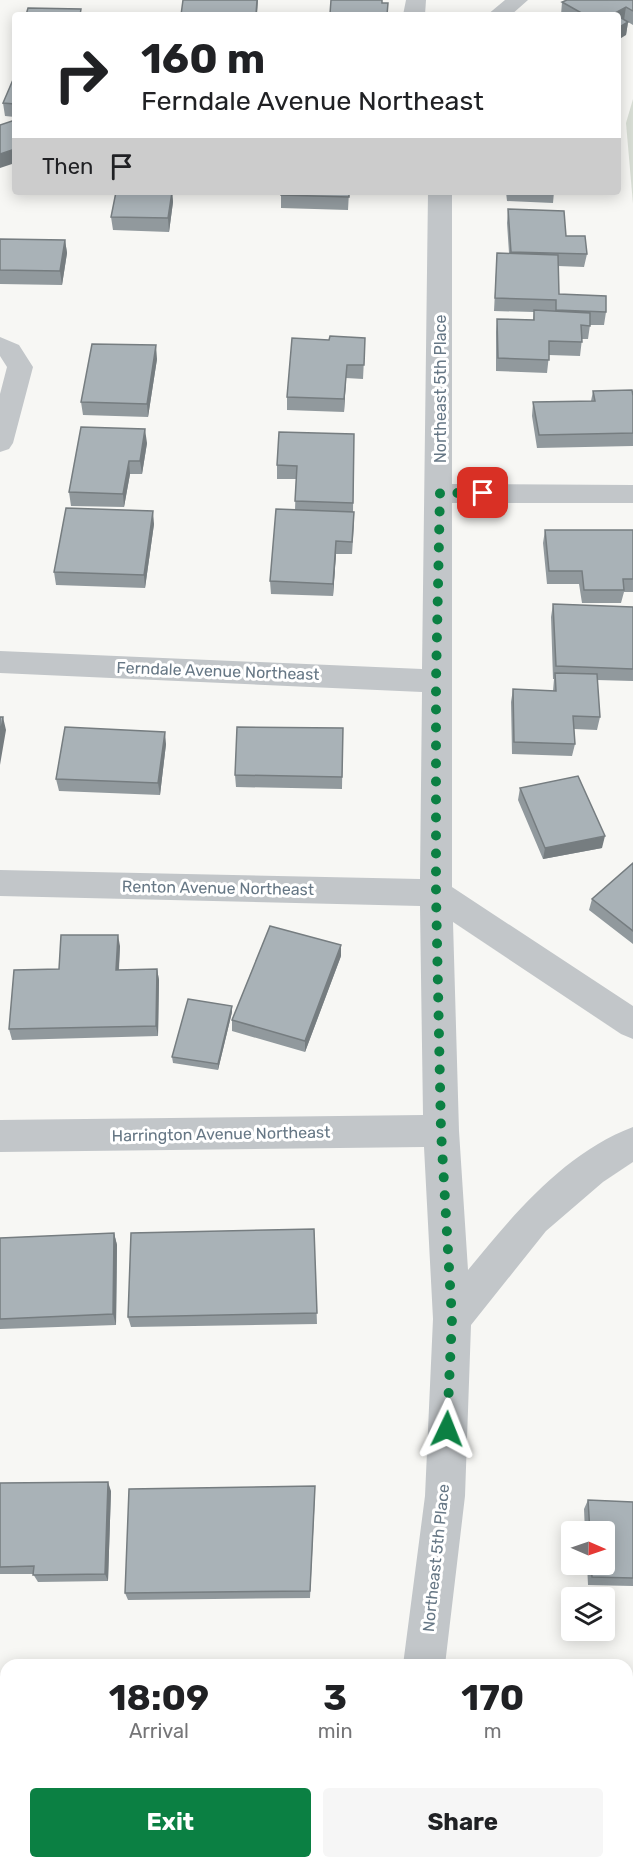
<!DOCTYPE html>
<html lang="en">
<head>
<meta charset="utf-8">
<style>
  :root { --surface:#fff; --page:#f6f6f6; --text:#202124; --muted:#757577; --accent:#0b8043 }
  body { margin:0; font-family:Rubik,sans-serif; background:var(--page); color:var(--text); height:100vh; display:flex; flex-direction:column; font-size:22px; white-space:nowrap }
  * { box-sizing:border-box; margin:0 }
  p { font-size:20px; color:var(--muted) }
  .icon { flex:none; width:33px; height:33px; fill:none; stroke:currentColor; stroke-width:2; stroke-linecap:round; stroke-linejoin:round }
  .map { position:relative; flex:1; overflow:hidden }
  .details { position:absolute; left:0px; top:1659px; width:633px; height:210px; display:flex; flex-direction:column; background:var(--surface); border-radius:18px 18px 0 0; box-shadow:0 3px 15px #0003 }
  .details>* { flex:none }
  .banner { position:absolute; left:12px; top:12px; width:609px; height:183px; border-radius:6px; box-shadow:0 3px 15px #0003; background:#fff; color:var(--text); overflow:hidden }
  .needle { width:39px; rotate:92deg }
  .fabs { position:absolute; left:561px; top:1521px; display:grid; gap:12px }
  .fabs a { display:grid; place-items:center; width:54px; height:54px; border-radius:6px; background:var(--surface); box-shadow:0 3px 15px #0003; font-size:30px }
  .pin { position:absolute; display:grid; place-items:center; width:51px; height:51px; color:#fff; margin:-26px; border-radius:12px; box-shadow:0 3px 9px #0006 }
  .me { position:absolute; width:66px; margin:-33px; rotate:2deg; stroke-linejoin:round; filter:drop-shadow(0 0 4px #0008) }
  .turn { display:flex; align-items:center; gap:21px; height:126px; padding:0 30px; font-size:27px }
  .turn .icon { width:78px; height:78px; stroke-width:2.5 }
  .turn b { display:block; font-size:42px; line-height:51px }
  .then { display:flex; align-items:center; height:57px; padding:0 30px; background:#0003; gap:12px; font-size:22px }
  .eta { display:flex; justify-content:space-evenly; align-items:center; height:102px; text-align:center }
  .eta b { font-size:36px; font-weight:700; line-height:42px }
  .cta { display:flex; gap:12px; margin-top:auto; padding:12px 30px }
  .cta a { flex:1; height:69px; border-radius:6px; background:var(--accent); color:#fff; font-size:24px; font-weight:700; line-height:69px; text-align:center }
  .cta a+a { background:var(--page); color:var(--text) }
  .map>svg:first-child { display:block }
</style>
</head>
<body>
<div class="map">
<svg width="633" height="1869" viewBox="0 0 633 1869">
  <rect width="100%" height="100%" fill="#f7f7f4"/>
  <path fill="#d8ded5" d="M 633,99 L 633,204 L 626,123 Z"/>
  <g fill="none" stroke-linecap="round" stroke-linejoin="round">
    <path fill="#c2c6c9" fill-rule="evenodd" d="M 406,0 L 426,0 L 425,15 L 403,15 Z
      M 505,0 L 528,0 L 511,15 L 487,15 Z
      M 428,192 L 452,192 L 452,484 L 633,485 L 633,503 L 452,503 L 452,887 L 633,1006 L 633,1039 L 621,1034 L 453,922 L 459,1131 L 468,1270 C 513,1215 564,1153 633,1127 L 633,1162 L 603,1182 L 546,1231 L 471,1325 L 465,1496 L 445,1665 L 403,1665 L 425,1496 L 433,1319 L 424,1147 L 0,1152 L 0,1120 L 423,1115 L 420,906 L 0,896 L 0,870 L 420,879 L 422,692 L 0,673 L 0,651 L 422,669 Z
      M 0,337 L 19,345 L 33,367 L 13,443 L 9,449 L 0,452 L 0,394 L 7,367 L 0,356 Z
      M 627,1709 L 633,1710 L 633,1754 L 627,1753 Z
      M 6,1733 L 6,1777 L 0,1778 L 0,1734 Z
      M 359,1863 L 403,1863 L 402,1869 L 356,1869 Z"/>
  </g>
  <path fill="#91999d" d="M 633,0 L 633,25 L 628,22 L 626,35 L 618,15 L 561,15 L 562,2 Z
    M 15,75 L 15,117 L 5,116 L 3,103 Z
    M 116,192 L 172,192 L 173,202 L 169,232 L 113,230 L 111,217 Z
    M 281,192 L 349,192 L 348,210 L 281,208 Z
    M 506,192 L 554,192 L 553,203 L 507,201 Z
    M 508,209 L 566,236 L 587,254 L 584,267 L 558,266 L 559,294 L 606,312 L 604,325 L 590,325 L 588,339 L 582,339 L 580,356 L 549,355 L 547,373 L 496,371 L 496,332 L 497,319 L 533,320 L 534,312 L 494,311 L 497,253 L 509,253 L 507,223 Z
    M 0,239 L 65,240 L 67,253 L 62,285 L 0,284 Z
    M 365,338 L 363,379 L 346,378 L 344,412 L 287,410 L 287,397 L 329,340 Z
    M 157,359 L 148,417 L 83,415 L 81,402 Z
    M 593,391 L 633,396 L 633,446 L 537,448 L 532,416 L 533,402 L 591,401 Z
    M 354,434 L 353,512 L 354,525 L 352,554 L 336,554 L 333,596 L 271,594 L 270,581 L 295,510 L 296,479 L 277,479 L 277,465 Z
    M 147,443 L 142,474 L 130,474 L 124,507 L 71,506 L 69,492 Z
    M 154,524 L 145,588 L 56,585 L 54,572 Z
    M 545,530 L 633,530 L 633,592 L 624,592 L 621,603 L 582,603 L 579,584 L 547,584 L 543,543 Z
    M 553,604 L 633,607 L 633,681 L 597,680 L 600,717 L 597,730 L 574,729 L 575,744 L 572,756 L 512,754 L 511,702 L 513,689 L 553,691 L 554,679 L 553,679 L 551,617 Z
    M 343,728 L 342,789 L 236,787 L 235,775 Z
    M 166,744 L 160,795 L 59,791 L 56,779 Z
    M 520,788 L 602,848 L 543,859 L 518,800 Z
    M 633,863 L 633,944 L 589,910 L 592,899 Z
    M 120,946 L 119,970 L 157,969 L 159,980 L 158,1036 L 12,1040 L 9,1029 L 59,969 Z
    M 341,956 L 305,1052 L 232,1031 L 232,1020 Z
    M 232,1012 L 218,1070 L 173,1063 L 172,1057 Z
    M 314,1229 L 317,1324 L 131,1327 L 128,1317 Z
    M 114,1233 L 117,1245 L 116,1325 L 0,1329 L 0,1238 Z
    M 0,1483 L 111,1491 L 108,1581 L 38,1582 L 33,1574 L 0,1574 Z
    M 315,1495 L 310,1598 L 128,1600 L 125,1593 Z
    M 588,1500 L 633,1502 L 633,1586 L 588,1585 L 587,1564 L 604,1564 L 604,1532 L 585,1532 L 584,1509 Z"/>
  <path fill="#767d80" d="M 257,0 L 258,0 L 257,15 L 256,15 Z
    M 626,7 L 624,20 L 618,24 L 618,15 L 613,15 L 613,14 Z
    M 628,22 L 626,35 L 618,40 L 618,28 Z
    M 15,149 L 15,163 L 0,168 L 0,154 Z
    M 172,192 L 173,202 L 169,232 L 168,218 Z
    M 65,240 L 67,253 L 62,285 L 60,271 Z
    M 156,345 L 157,359 L 148,417 L 147,404 Z
    M 347,365 L 346,378 L 344,412 L 344,399 Z
    M 145,429 L 147,443 L 142,474 L 140,461 Z
    M 129,461 L 130,474 L 124,507 L 123,494 Z
    M 153,511 L 154,524 L 145,588 L 144,575 Z
    M 336,541 L 336,554 L 333,596 L 333,584 Z
    M 3,717 L 6,730 L 0,765 L 0,736 Z
    M 165,732 L 166,744 L 160,795 L 158,783 Z
    M 605,836 L 602,848 L 543,859 L 545,848 Z
    M 118,935 L 120,946 L 118,981 L 116,970 Z
    M 341,945 L 341,956 L 305,1052 L 305,1041 Z
    M 157,969 L 159,980 L 158,1036 L 156,1026 Z
    M 232,1006 L 232,1012 L 218,1070 L 218,1064 Z
    M 114,1233 L 117,1245 L 116,1325 L 113,1314 Z
    M 108,1482 L 111,1491 L 108,1581 L 105,1574 Z
    M 13,1863 L 18,1865 L 20,1869 L 16,1869 Z"/>
  <path fill="#a9b2b7" stroke="#767d80" stroke-width="1.5" d="M 183,0 L 257,0 L 256,15 L 181,15 Z
    M 331,0 L 382,0 L 382,3 L 388,3 L 387,15 L 326,15 L 326,14 L 330,14 Z
    M 567,0 L 633,0 L 633,11 L 626,7 L 613,14 L 616,15 L 585,15 L 562,2 Z
    M 28,8 L 81,9 L 80,15 L 26,15 Z
    M 618,16 L 628,22 L 618,28 Z
    M 15,75 L 15,104 L 3,103 Z
    M 15,120 L 15,149 L 0,154 L 0,125 Z
    M 116,192 L 172,192 L 168,218 L 111,217 Z
    M 281,192 L 349,192 L 349,197 L 281,195 Z
    M 508,209 L 564,211 L 566,236 L 585,236 L 587,254 L 511,252 Z
    M 0,239 L 65,240 L 60,271 L 0,270 Z
    M 497,253 L 558,255 L 559,294 L 606,296 L 606,312 L 556,310 L 556,300 L 495,298 Z
    M 534,310 L 590,313 L 590,326 L 581,325 L 582,342 L 549,341 L 549,360 L 498,358 L 497,319 L 534,320 Z
    M 330,336 L 365,338 L 364,365 L 347,365 L 344,399 L 287,397 L 292,338 L 329,340 Z
    M 92,344 L 156,345 L 147,404 L 81,402 Z
    M 632,390 L 633,396 L 633,433 L 539,435 L 533,402 L 595,401 L 593,391 Z
    M 81,427 L 145,429 L 140,461 L 129,461 L 123,494 L 69,492 Z
    M 279,432 L 354,434 L 353,503 L 295,501 L 297,466 L 277,465 Z
    M 66,508 L 153,511 L 144,575 L 54,572 Z
    M 276,509 L 354,512 L 352,542 L 336,541 L 333,584 L 270,581 Z
    M 545,530 L 633,530 L 633,579 L 623,579 L 624,590 L 584,590 L 582,571 L 549,571 Z
    M 553,604 L 633,607 L 633,669 L 556,666 Z
    M 555,673 L 597,674 L 600,717 L 573,716 L 575,744 L 514,742 L 513,689 L 556,691 Z
    M 0,717 L 3,717 L 0,736 Z
    M 65,727 L 165,732 L 158,783 L 56,779 Z
    M 237,727 L 343,728 L 342,777 L 235,775 Z
    M 578,776 L 605,836 L 545,848 L 520,788 Z
    M 633,863 L 633,931 L 592,899 Z
    M 270,926 L 341,945 L 305,1041 L 232,1020 Z
    M 61,935 L 118,935 L 116,970 L 157,969 L 156,1026 L 9,1029 L 14,970 L 59,969 Z
    M 188,999 L 232,1006 L 218,1064 L 172,1057 Z
    M 314,1229 L 317,1313 L 128,1317 L 131,1233 Z
    M 114,1233 L 113,1314 L 0,1319 L 0,1238 Z
    M 108,1482 L 105,1574 L 33,1575 L 34,1566 L 0,1567 L 0,1483 Z
    M 315,1486 L 310,1591 L 125,1593 L 129,1489 Z
    M 588,1500 L 633,1502 L 633,1578 L 592,1577 L 591,1564 L 604,1564 L 604,1532 L 590,1532 Z
    M 11,1863 L 13,1863 L 16,1869 L 2,1869 Z"/>
  <g fill="none" stroke-linecap="round" stroke-linejoin="round">
    <path stroke="#0b8043" stroke-width="10" stroke-dasharray="0 18" d="M 447,1429 L 452,1319 L 441,1131 L 436,893 L 436,681 L 440,493 L 483,493"/>
  </g>
  <g text-anchor="middle" dominant-baseline="central" stroke-width="6" stroke-linejoin="round" paint-order="stroke">
    <g font-size="16" fill="#667785" stroke="#fff">
      <text transform="translate(440 389) rotate(-90)">Northeast 5th Place</text>
      <text transform="translate(218 671) rotate(2)">Ferndale Avenue Northeast</text>
      <text transform="translate(218 888) rotate(1)">Renton Avenue Northeast</text>
      <text transform="translate(221 1134) rotate(-1)">Harrington Avenue Northeast</text>
      <text transform="translate(436 1558) rotate(-84)">Northeast 5th Place</text>
    </g>
  </g>
</svg>
<div class="fabs">
<a><svg class="needle" viewBox="-14 -14 28 28"><path d="M0-13l5 13h-10z" fill="#e53935"/><path d="M0 13l5-13h-10z" fill="#757577"/></svg></a>
<a><svg class="icon" aria-label="layers" viewBox="0 0 24 24"><path d="M12 4l9 5-9 5-9-5zM3 14l9 5 9-5"/></svg></a>
</div>
<div class="pin" style="left:483px;top:493px;background:#d93025"><svg class="icon" aria-label="arrive" viewBox="0 0 24 24"><path d="M6 21V4h12l-3 4 3 4H6"/></svg></div>
<svg class="me" style="left:447px;top:1429px" viewBox="-20 -20 40 40"><path d="M0-17L14 15 0 8-14 15z" fill="#0b8043" stroke="#fff" stroke-width="4"/></svg>
<div class="banner">
<div class="turn"><svg class="icon" aria-label="right" viewBox="0 0 24 24"><path d="M7 20v-9h11M14 6l5 5-5 5"/></svg><div><b>160 m</b>Ferndale Avenue Northeast</div></div>
<div class="then">Then<svg class="icon" aria-label="arrive" viewBox="0 0 24 24"><path d="M6 21V4h12l-3 4 3 4H6"/></svg></div>
</div>
<section class="details">
<div class="eta">
<div><b>18:09</b><p>Arrival</p></div>
<div><b>3</b><p>min</p></div>
<div><b>170</b><p>m</p></div>
</div>
<div class="cta"><a>Exit</a><a>Share</a></div>
</section>
</div>
</body>
</html>
